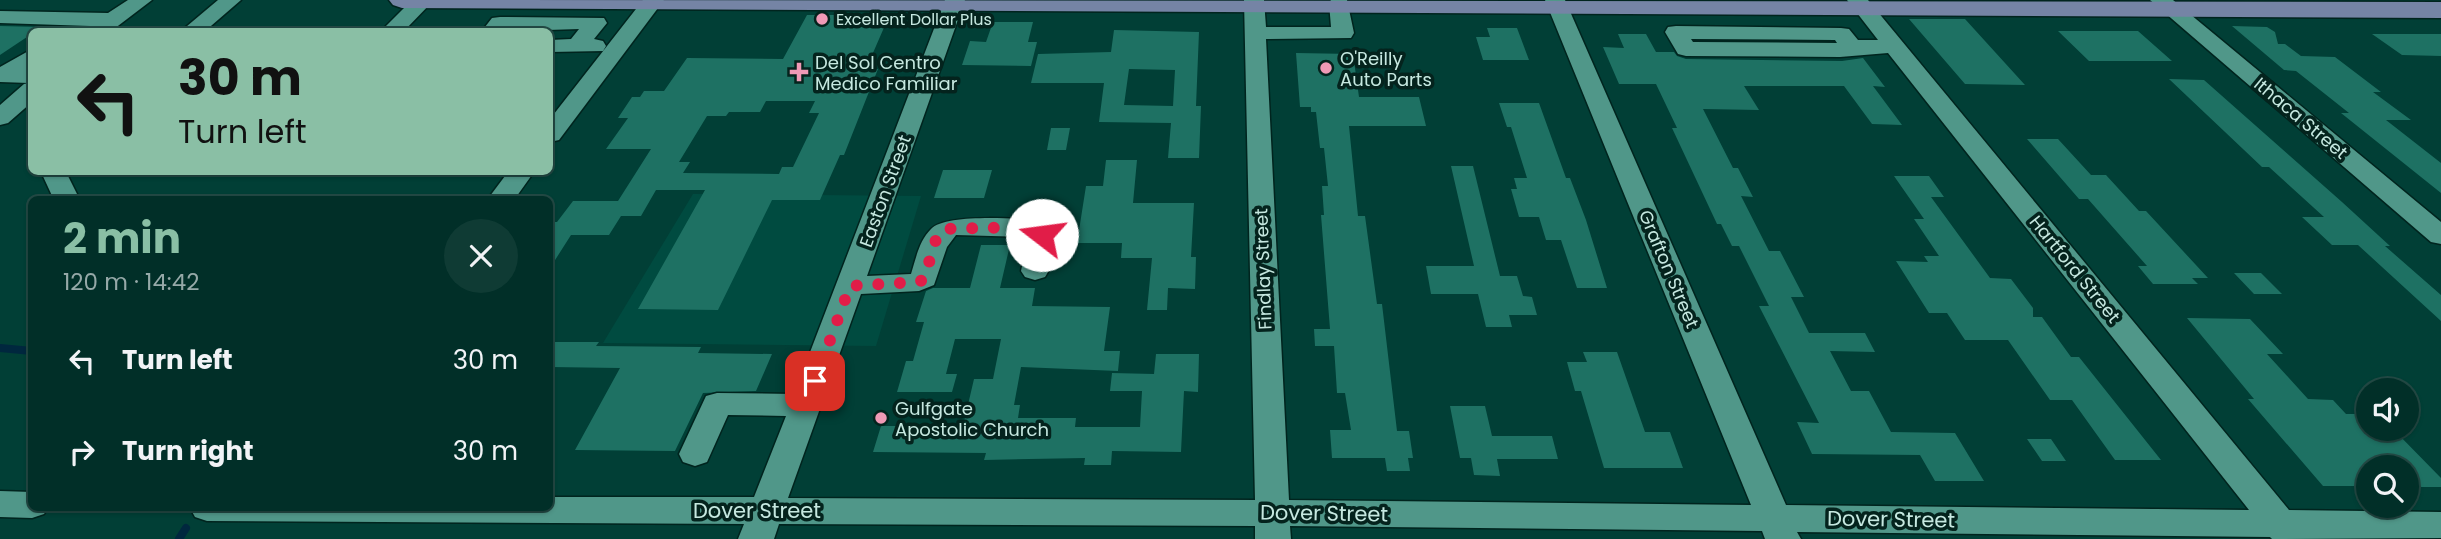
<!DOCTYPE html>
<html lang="en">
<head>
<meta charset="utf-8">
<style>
  :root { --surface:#012f28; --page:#0f3b34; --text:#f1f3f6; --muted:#96a9a8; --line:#234a45; --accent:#8abfa5 }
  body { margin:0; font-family:Poppins,sans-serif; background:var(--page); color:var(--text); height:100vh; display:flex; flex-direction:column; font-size:26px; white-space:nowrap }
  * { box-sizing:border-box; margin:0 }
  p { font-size:23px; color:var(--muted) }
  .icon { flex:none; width:38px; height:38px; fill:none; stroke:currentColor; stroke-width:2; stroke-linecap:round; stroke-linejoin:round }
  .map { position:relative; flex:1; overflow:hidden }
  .drawer { position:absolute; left:28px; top:196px; width:525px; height:315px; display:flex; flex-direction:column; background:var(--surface); border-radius:10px; box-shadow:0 2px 5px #0004,0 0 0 2px var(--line) }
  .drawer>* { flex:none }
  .guide { position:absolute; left:28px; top:28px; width:525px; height:147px; border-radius:10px; box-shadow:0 2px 5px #0004,0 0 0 2px var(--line); background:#8abfa5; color:#111; overflow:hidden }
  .buttons { position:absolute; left:2356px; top:378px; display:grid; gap:14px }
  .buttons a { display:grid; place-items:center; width:63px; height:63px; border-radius:50%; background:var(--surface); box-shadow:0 2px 5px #0004,0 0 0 2px var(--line); font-size:35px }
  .pin { position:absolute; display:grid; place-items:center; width:60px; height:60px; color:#fff; margin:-30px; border-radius:14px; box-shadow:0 4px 10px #0006 }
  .me { position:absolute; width:77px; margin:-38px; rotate:285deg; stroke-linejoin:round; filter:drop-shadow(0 0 5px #0008) }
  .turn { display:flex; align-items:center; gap:24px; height:147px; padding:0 35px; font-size:32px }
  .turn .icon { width:91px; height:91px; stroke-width:2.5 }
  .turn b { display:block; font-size:49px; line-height:60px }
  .round { display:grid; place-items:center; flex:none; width:74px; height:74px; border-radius:37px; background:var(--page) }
  .headline { display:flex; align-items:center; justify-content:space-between; height:119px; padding:0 35px }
  h1 { font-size:42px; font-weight:700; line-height:52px; color:var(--accent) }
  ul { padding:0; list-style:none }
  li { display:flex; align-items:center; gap:21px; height:91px; padding:0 35px }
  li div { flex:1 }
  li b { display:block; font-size:26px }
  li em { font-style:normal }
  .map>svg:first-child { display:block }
</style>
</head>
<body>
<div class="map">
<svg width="2441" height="539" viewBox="0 0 2441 539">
  <rect width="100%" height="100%" fill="#013f36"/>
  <path fill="#004b40" d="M 693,194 L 921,196 L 876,346 L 603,343 Z"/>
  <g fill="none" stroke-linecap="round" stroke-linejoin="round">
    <path stroke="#00273e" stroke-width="8" d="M 0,348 L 32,351
      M 179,539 L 186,528"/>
  </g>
  <path fill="#1e7163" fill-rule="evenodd" d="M 807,15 L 852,15 L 849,22 L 886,23 L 866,69 L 878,69 L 844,155 L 840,155 L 820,200 L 772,200 L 718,310 L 638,309 L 705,190 L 656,190 L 641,216 L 621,216 L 609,235 L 571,235 L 550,268 L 550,222 L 557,222 L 573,201 L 618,201 L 651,149 L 606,149 L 628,118 L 618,118 L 632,97 L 640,97 L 644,91 L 664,91 L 687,58 L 783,59 ZM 766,101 L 815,101 L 809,113 L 819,113 L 793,167 L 782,167 L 779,174 L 683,173 L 690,162 L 679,162 L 707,116 L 726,116 L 729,112 L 760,112 Z
    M 1909,19 L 1965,19 L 2025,85 L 1965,84 Z
    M 993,22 L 1033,22 L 1028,42 L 1037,42 L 1031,66 L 962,65 L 970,41 L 986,42 Z
    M 0,26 L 42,27 L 0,55 Z
    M 2232,26 L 2267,27 L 2275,32 L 2278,44 L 2285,44 L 2301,56 L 2335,57 L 2381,92 L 2373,92 L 2411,120 L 2386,120 L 2441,163 L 2441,193 L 2341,113 L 2349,113 L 2296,71 L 2284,70 Z
    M 1487,28 L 1517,28 L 1529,60 L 1483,60 L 1476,37 L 1490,37 Z
    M 1114,30 L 1199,32 L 1196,106 L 1201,106 L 1199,158 L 1168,158 L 1171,123 L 1099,122 L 1104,83 L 1031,83 L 1038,54 L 1111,52 ZM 1129,69 L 1175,70 L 1173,106 L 1124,105 Z
    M 2058,31 L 2138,31 L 2172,61 L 2089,61 Z
    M 1618,34 L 1646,34 L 1656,52 L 1674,52 L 1677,56 L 1686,59 L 1842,61 L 1863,58 L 1885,87 L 1873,86 L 1902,125 L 1872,124 L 1844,86 L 1744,86 L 1759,110 L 1703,109 L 1733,168 L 1738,168 L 1753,197 L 1741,196 L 1769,251 L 1780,251 L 1804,297 L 1791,297 L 1809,333 L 1865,333 L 1875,352 L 1830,351 L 1851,391 L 1869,391 L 1891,432 L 1955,433 L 1984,481 L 1935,481 L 1920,455 L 1812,454 L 1797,422 L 1819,423 L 1759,306 L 1769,306 L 1739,246 L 1732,246 L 1721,224 L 1717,224 L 1672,128 L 1677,128 L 1656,84 L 1619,84 L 1603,47 L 1624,48 Z
    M 2372,34 L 2441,34 L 2441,56 L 2402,55 Z
    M 1296,53 L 1353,54 L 1359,97 L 1419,97 L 1426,126 L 1349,126 L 1358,216 L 1365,216 L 1377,304 L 1382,304 L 1397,431 L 1409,431 L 1413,458 L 1408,458 L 1410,471 L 1387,471 L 1385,458 L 1332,458 L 1330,430 L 1351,430 L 1345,393 L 1337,393 L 1334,346 L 1315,346 L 1314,329 L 1330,329 L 1321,215 L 1324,215 L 1322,186 L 1328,186 L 1324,148 L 1320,148 L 1316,112 L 1311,112 L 1311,107 L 1300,107 Z
    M 2169,79 L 2204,80 L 2342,202 L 2390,246 L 2385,246 L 2441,295 L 2441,321 L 2358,245 L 2332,245 L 2302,217 L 2324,217 L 2269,167 L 2262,167 Z
    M 1499,103 L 1539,103 L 1566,178 L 1570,178 L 1586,220 L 1607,288 L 1577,288 L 1561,240 L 1546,240 L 1539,217 L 1519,217 L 1511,189 L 1517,189 L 1514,178 L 1527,178 L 1511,127 L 1507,127 Z
    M 1051,128 L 1070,128 L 1066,150 L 1047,150 Z
    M 2027,139 L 2058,139 L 2091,175 L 2106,175 L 2139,211 L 2146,211 L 2208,278 L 2192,278 L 2198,284 L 2153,284 L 2138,266 L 2147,266 L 2088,199 L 2079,199 Z
    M 1106,160 L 1137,160 L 1133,203 L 1194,203 L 1191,257 L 1196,257 L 1195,289 L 1168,288 L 1167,310 L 1147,310 L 1152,258 L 1121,258 L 1122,243 L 1077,243 L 1086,186 L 1103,186 Z
    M 1451,166 L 1473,166 L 1500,276 L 1517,276 L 1523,296 L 1532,297 L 1537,315 L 1509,315 L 1512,327 L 1486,327 L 1478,294 L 1431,294 L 1426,266 L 1474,266 Z
    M 943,170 L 992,170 L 984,198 L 934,198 Z
    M 1894,176 L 1929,176 L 1944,197 L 1931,197 L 1990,278 L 2011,279 L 2033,308 L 2033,317 L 2042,317 L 2071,357 L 2079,357 L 2161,460 L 2115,460 L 2072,400 L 2050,400 L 2008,340 L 1965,340 L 1947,313 L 1929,313 L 1896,261 L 1928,262 L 1924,256 L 1939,256 L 1914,219 L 1924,219 Z
    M 981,245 L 1010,245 L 1000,288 L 1035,288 L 1032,306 L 1110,307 L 1104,351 L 1120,351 L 1118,371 L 1021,367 L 1014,405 L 1020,405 L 1018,418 L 1076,418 L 1075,427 L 1140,427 L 1142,391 L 1110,391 L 1112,373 L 1154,374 L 1156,354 L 1199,354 L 1198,392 L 1184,391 L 1181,452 L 1112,451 L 1111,465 L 1084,465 L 1085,458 L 984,460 L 986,453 L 873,452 L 881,426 L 963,426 L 974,379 L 993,379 L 1001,339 L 955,339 L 946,374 L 957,374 L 952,392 L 897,392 L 906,361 L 913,361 L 924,322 L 916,322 L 926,291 L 933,288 L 970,288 Z
    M 2234,273 L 2261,273 L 2282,294 L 2254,294 Z
    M 2187,318 L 2250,319 L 2283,354 L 2267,354 L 2308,399 L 2333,400 L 2346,414 L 2368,414 L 2368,429 L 2393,429 L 2441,478 L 2441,487 L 2406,487 L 2406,467 L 2368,467 L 2368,486 L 2323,486 L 2248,399 L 2254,399 Z
    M 550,342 L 599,342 L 596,346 L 701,347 L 698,353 L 772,354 L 756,391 L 703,393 L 675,451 L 575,450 L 620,368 L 550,367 Z
    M 1583,352 L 1617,352 L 1645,432 L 1670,432 L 1683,468 L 1604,468 L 1581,391 L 1575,391 L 1567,362 L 1587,362 Z
    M 1450,406 L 1485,406 L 1492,436 L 1552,436 L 1558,459 L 1497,459 L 1500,476 L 1474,475 L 1471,458 L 1460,458 Z
    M 2027,439 L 2051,439 L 2066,461 L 2042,461 Z"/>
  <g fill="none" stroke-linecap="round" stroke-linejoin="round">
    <defs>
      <path id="minor" d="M 128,0 L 152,0 L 110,32 L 88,32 L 90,26 L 0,23 L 0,11 L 108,13 Z
        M 218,0 L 241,0 L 204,32 L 180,32 Z
        M 412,0 L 434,0 L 403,32 L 380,32 Z
        M 643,0 L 664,0 L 559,140 L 550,142 L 550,119 Z
        M 945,0 L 965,0 L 867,276 L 911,274 C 916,258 919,241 931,229 C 946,213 1028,218 1050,223 C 1059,237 1054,264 1045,277 L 1035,280 L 1025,277 L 1021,271 L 1028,237 L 956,235 L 947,247 L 934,285 L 919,291 L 861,294 L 788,498 L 1255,500 L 1244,0 L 1264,0 L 1266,27 L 1331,27 L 1329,3 L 1331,0 L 1347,0 L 1354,33 L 1351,38 L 1266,39 L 1289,500 L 1751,505 L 1545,0 L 1565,0 L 1786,505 L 2249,510 L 1888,53 L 1840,57 L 1686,56 L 1678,54 L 1665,32 L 1668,27 L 1676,26 L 1841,28 L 1849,29 L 1858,40 L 1878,40 L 1847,0 L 1868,0 L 2289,510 L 2441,512 L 2441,538 L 2272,539 L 2270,537 L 1797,532 L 1801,539 L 1765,539 L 1762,531 L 1290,526 L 1291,539 L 1255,539 L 1255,526 L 779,524 L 774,539 L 738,539 L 744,524 L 207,521 L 195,517 L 190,508 L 550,508 L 550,497 L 754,497 L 786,416 L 728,415 L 707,462 L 695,466 L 683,462 L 679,454 L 706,396 L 717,393 L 794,394 ZM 1691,39 L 1835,40 L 1837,43 L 1693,42 Z
        M 2150,0 L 2173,0 L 2441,222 L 2441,244 L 2431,242 Z
        M 500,17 L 604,18 L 607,23 L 594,39 L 603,41 L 606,46 L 603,51 L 550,52 L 550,40 L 571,39 L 579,29 L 481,32 L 492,18 Z
        M 32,49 L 32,66 L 27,69 L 32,69 L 32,102 L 8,123 L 0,125 L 0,105 L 24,84 L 29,83 L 0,82 L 0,67 Z
        M 41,172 L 66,172 L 80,200 L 54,200 Z
        M 508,172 L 534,172 L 514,200 L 487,200 Z
        M 0,491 L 32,492 L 32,508 L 48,508 L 44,514 L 32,518 L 0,517 Z"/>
      <path id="major" d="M 389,0 L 2441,2 L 2441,18 L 402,8 L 393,5 Z"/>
    </defs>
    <use href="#minor" stroke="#00241e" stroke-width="3"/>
    <use href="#major" stroke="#00241e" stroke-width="3"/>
    <use href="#minor" fill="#509789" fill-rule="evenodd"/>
    <use href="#major" fill="#7584a5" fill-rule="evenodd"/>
  </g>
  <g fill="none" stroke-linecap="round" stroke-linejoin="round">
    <path stroke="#e11d48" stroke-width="12" stroke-dasharray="0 21.6" d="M 815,381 L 850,286 L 919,282 L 924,279 L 937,236 L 944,229 L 1031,227 L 1040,229 L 1042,235"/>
  </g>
  <g fill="#f09ab6" stroke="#04231d" stroke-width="2.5">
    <circle cx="822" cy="19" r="7"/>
    <circle cx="1326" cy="68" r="7"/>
    <path d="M795.5 61.5h7v7h7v7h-7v7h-7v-7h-7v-7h7z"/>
    <circle cx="881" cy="418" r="7"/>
  </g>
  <g text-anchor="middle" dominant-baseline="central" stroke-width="7" stroke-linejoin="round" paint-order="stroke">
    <g font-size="16" fill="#c6e8e0" stroke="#04231d" text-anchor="start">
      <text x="836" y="19">Excellent Dollar Plus</text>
    </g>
    <g font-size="18" fill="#c6e8e0" stroke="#04231d" text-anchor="start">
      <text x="1340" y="58">O'Reilly<tspan x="1340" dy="21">Auto Parts</tspan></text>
      <text x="815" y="62">Del Sol Centro<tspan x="815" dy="21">Medico Familiar</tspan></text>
      <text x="895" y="408">Gulfgate<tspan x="895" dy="21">Apostolic Church</tspan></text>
    </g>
    <g font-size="18" fill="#c6e8e0" stroke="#04231d">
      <text transform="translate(2301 118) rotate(40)">Ithaca Street</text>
      <text transform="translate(885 191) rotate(-70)">Easton Street</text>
      <text transform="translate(1263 269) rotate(-92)">Findlay Street</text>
      <text transform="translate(1669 269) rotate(67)">Grafton Street</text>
      <text transform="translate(2075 269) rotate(51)">Hartford Street</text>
    </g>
    <g font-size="21" fill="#c6e8e0" stroke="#04231d">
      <text x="757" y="510">Dover Street</text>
      <text transform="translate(1324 513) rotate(1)">Dover Street</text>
      <text transform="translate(1891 519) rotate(1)">Dover Street</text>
    </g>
  </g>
</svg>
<div class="buttons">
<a><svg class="icon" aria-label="sound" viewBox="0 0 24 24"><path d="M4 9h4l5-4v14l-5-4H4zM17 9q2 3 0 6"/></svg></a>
<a><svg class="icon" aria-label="search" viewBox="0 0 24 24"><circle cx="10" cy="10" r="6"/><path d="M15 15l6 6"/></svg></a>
</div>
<div class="pin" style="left:815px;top:381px;background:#d93025"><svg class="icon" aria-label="arrive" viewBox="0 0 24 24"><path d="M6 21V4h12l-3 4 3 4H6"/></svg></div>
<svg class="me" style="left:1042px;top:235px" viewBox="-20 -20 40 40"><circle r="19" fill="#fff"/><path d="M0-13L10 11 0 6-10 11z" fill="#e11d48"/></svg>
<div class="guide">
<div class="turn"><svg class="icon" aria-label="left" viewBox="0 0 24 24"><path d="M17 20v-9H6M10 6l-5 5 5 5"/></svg><div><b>30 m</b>Turn left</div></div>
</div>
<section class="drawer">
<div class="headline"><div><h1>2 min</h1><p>120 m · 14:42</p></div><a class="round"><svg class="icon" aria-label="close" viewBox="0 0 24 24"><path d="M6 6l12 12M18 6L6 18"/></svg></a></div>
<ul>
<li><svg class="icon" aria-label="left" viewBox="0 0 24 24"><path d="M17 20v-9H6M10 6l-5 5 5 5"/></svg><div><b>Turn left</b></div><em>30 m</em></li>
<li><svg class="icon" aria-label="right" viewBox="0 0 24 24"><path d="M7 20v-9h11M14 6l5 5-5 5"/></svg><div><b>Turn right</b></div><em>30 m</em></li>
</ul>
</section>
</div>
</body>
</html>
